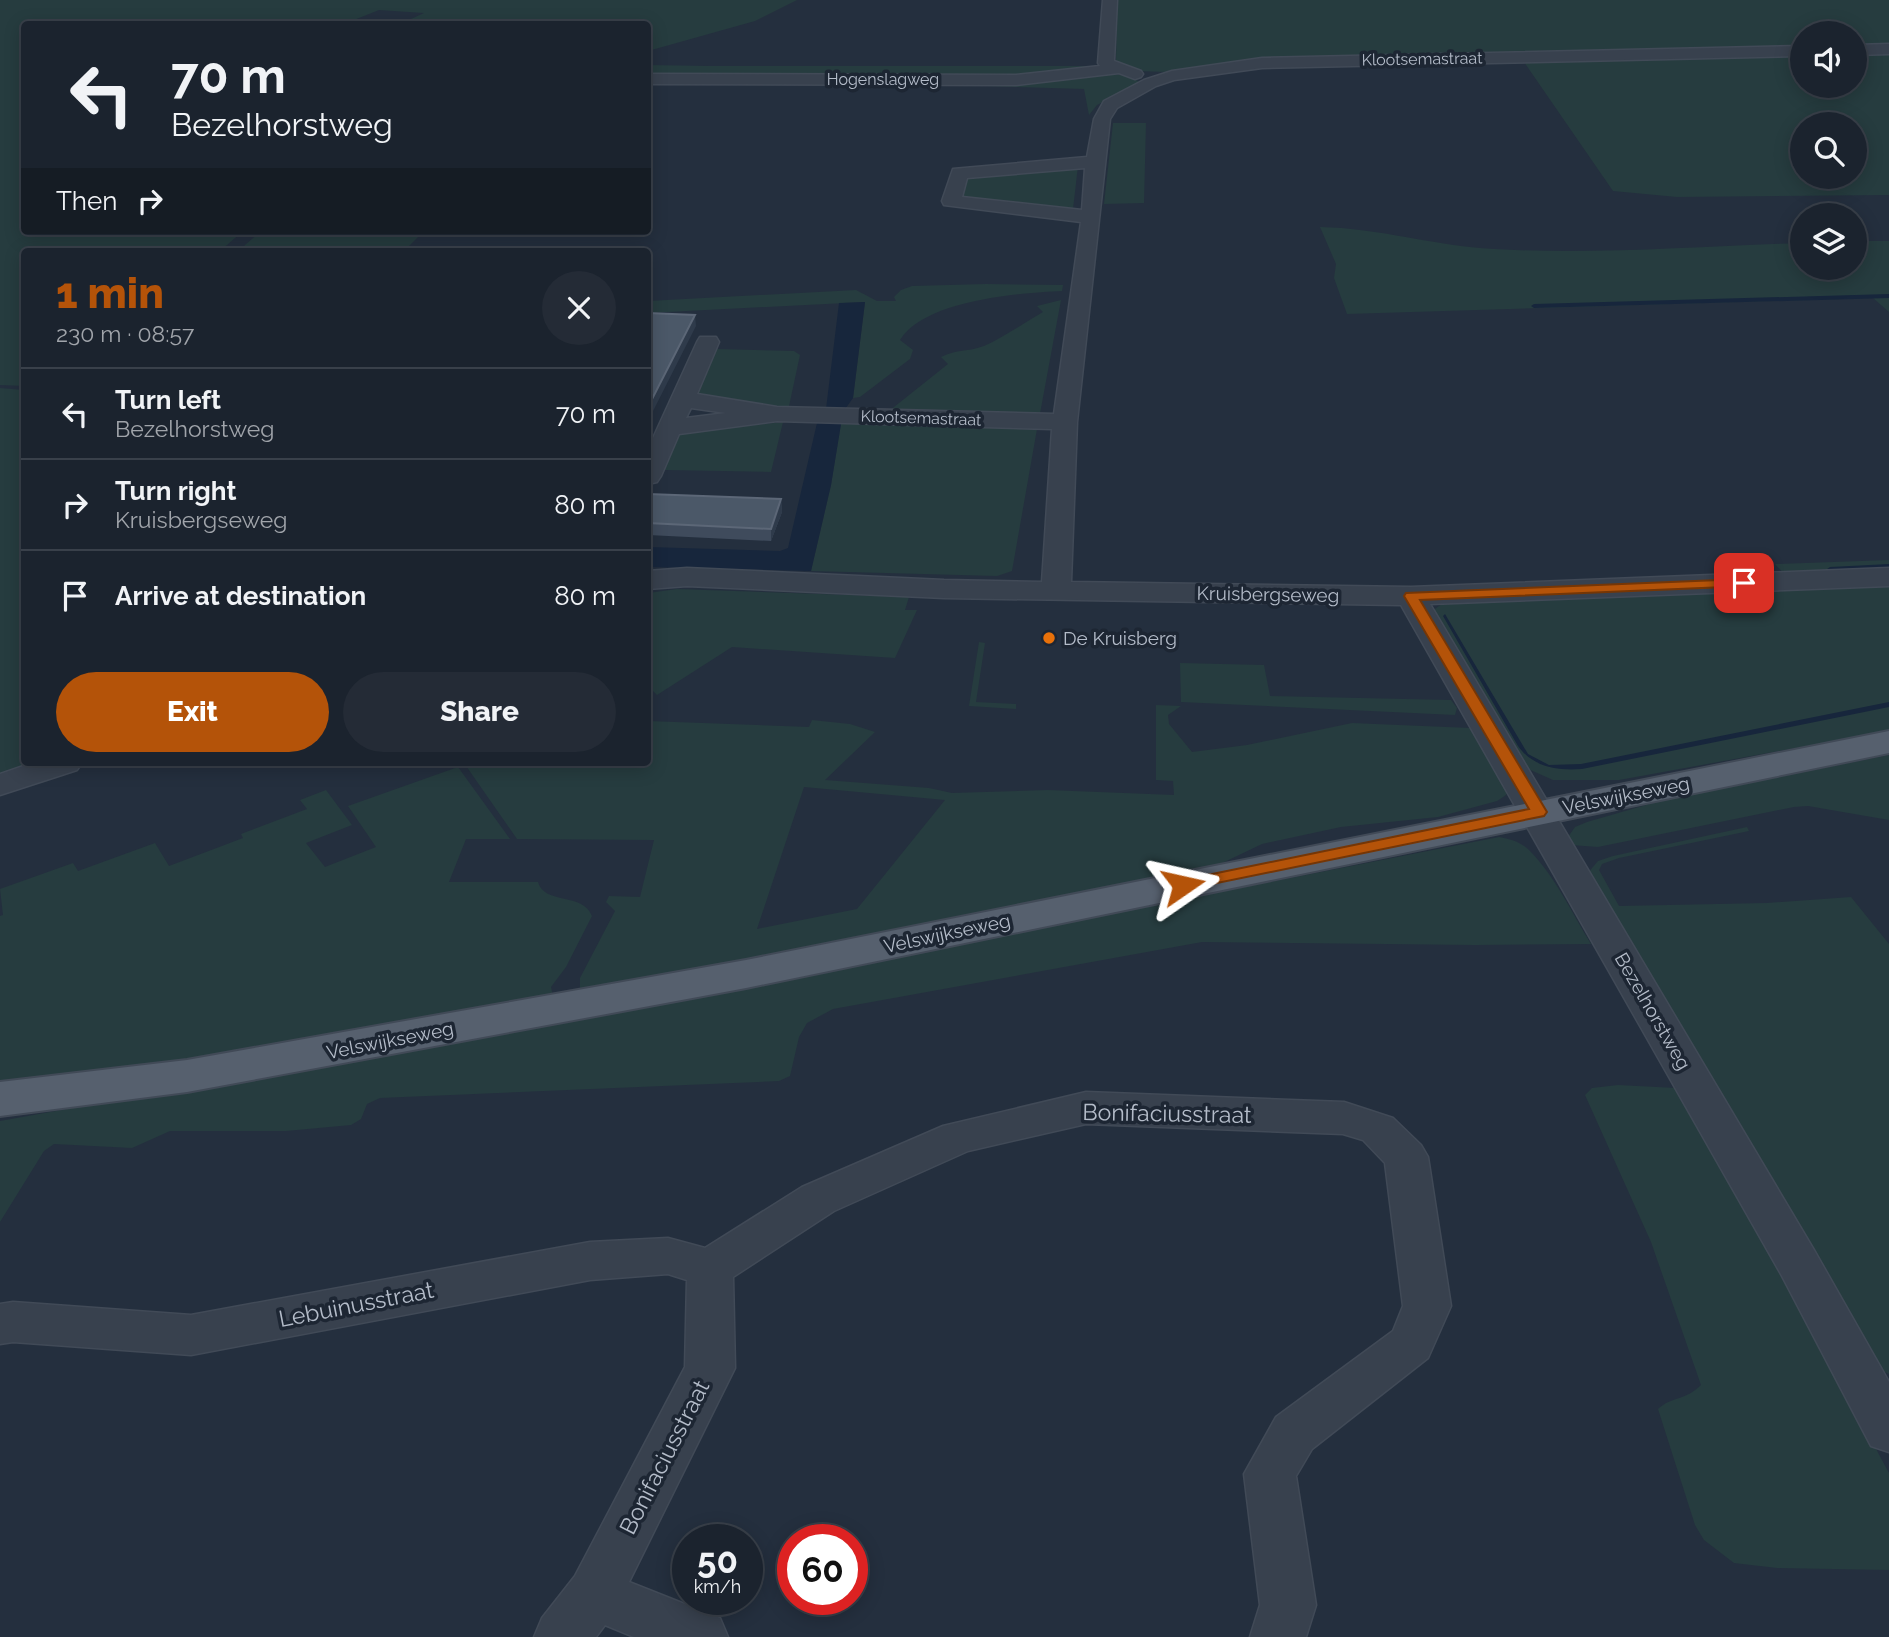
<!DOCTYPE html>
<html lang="en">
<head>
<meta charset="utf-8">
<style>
  :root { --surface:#1b232e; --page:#242b36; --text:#f1f3f6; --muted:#a0a4aa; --line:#39404a; --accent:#b45309 }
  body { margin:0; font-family:Raleway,sans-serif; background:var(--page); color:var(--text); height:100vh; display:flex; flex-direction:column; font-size:26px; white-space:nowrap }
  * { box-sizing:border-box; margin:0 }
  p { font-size:23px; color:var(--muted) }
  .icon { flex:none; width:38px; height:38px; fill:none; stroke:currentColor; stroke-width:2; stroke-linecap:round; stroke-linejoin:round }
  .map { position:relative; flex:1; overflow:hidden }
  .sheet { position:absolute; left:21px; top:248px; width:630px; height:518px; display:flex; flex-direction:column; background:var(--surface); border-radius:7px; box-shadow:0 4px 18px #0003,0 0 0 2px var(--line) }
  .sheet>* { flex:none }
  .guide { position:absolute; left:21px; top:21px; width:630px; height:214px; border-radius:7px; box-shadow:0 4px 18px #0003,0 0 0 2px var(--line); background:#1b232e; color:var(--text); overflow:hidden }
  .fabs { position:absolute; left:1790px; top:21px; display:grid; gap:14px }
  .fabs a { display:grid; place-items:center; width:77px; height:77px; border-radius:50%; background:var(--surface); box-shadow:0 4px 18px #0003,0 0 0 2px var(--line); font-size:35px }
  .speed { position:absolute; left:672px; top:1524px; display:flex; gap:14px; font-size:35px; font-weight:700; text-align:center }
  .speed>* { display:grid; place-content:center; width:91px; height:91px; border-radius:50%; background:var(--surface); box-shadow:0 4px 18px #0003,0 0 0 2px var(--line); line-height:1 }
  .speed small { font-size:18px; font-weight:400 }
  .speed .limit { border:10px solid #d22; background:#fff; color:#111 }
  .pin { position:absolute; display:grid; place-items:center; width:60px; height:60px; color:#fff; margin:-30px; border-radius:14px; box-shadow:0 4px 10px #0006 }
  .me { position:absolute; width:77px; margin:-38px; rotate:79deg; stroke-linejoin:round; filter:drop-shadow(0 0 5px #0008) }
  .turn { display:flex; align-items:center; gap:24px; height:147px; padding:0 35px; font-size:32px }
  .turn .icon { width:91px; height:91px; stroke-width:2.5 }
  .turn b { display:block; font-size:49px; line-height:60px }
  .then { display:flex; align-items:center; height:66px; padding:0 35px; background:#0003; gap:14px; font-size:26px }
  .round { display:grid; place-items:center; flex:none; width:74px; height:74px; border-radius:37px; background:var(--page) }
  .head { display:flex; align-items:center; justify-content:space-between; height:119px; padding:0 35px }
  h1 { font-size:42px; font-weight:800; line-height:52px; color:var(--accent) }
  .cta { display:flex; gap:14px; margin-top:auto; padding:14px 35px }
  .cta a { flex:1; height:80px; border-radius:42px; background:var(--accent); color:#fff; font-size:28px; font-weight:800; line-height:80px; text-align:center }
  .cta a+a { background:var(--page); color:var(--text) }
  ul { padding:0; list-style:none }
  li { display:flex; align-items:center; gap:21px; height:91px; padding:0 35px; border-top:2px solid var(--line) }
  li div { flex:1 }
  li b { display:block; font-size:26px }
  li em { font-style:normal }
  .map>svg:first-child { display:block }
</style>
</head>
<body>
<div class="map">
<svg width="1889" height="1637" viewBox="0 0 1889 1637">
  <rect width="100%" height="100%" fill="#242f3e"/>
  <path fill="#263c3f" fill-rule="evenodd" d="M 0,0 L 797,0 L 755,21 L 648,51 L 648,24 L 400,24 L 424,13 L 379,10 L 344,24 L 24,24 L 24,231 L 243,231 L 219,252 L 24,252 L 24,386 L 0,385 Z
    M 1117,0 L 1889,0 L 1889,44 L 1855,45 L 1855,33 L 1802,33 L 1802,46 L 1428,54 L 1222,64 L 1166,72 L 1138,71 L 1116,64 Z
    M 1889,51 L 1889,195 L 1677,197 L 1613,191 L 1522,59 L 1802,53 L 1802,86 L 1855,86 L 1855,52 ZM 1802,124 L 1855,124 L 1855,177 L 1802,177 Z
    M 648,65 L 709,66 L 1096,66 L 1001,76 L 648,75 Z
    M 1102,73 L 1129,76 L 1138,81 L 1138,84 L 1097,105 L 1089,115 L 1084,89 L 954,85 L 959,81 Z
    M 1113,123 L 1146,123 L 1144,203 L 1104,204 Z
    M 1078,166 L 1073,209 L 1070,211 L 962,198 L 965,175 Z
    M 1320,227 C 1379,228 1435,246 1494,249 C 1595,255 1701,246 1802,243 L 1802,268 L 1855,268 L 1855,241 L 1889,241 L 1889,312 L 1873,298 L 1347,314 L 1334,278 L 1336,264 Z
    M 261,231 L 424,231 L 403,252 L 237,252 Z
    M 986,284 L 1063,285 L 1062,291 C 1019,293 925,300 900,340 L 913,350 L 910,359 L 860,397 L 853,398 L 865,302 L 648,313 L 648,301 L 856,290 L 877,301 L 896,301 L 894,297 L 901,290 L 912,286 Z
    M 1061,300 L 1039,419 L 884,415 L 948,364 L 941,357 C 957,349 968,352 984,346 C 1004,337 1024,323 1043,312 L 1037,306 Z
    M 717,349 L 794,351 L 800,355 L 788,411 L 691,399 L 710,352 Z
    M 0,388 L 24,390 L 24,763 L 38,763 L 0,775 Z
    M 783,422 L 771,472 L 665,470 L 660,466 L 675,433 Z
    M 841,423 L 1037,429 L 1012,571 L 997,576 L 811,571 L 831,485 Z
    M 1889,560 L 1889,571 L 1784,574 L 1775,564 Z
    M 1889,581 L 1889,731 L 1619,780 L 1553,780 L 1526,768 L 1432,611 L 1445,602 Z
    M 677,589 L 909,597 L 905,610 L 917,610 L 895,658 L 732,647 L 657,695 L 648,686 L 648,593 Z
    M 979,642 L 985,643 L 976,702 L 1016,704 L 1016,709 L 969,706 Z
    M 1180,663 L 1264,665 L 1270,696 L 1451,700 L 1457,708 L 1455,715 L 1181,702 Z
    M 1156,705 L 1181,706 L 1168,715 L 1169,724 L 1192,752 L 1247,745 L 1352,723 L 1470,728 L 1484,735 L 1509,789 L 1506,795 L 1497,801 L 1438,817 L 1341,827 L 1262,844 L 1216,866 L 580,993 L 580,978 L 615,911 L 606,902 L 609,896 L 640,897 L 654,840 L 517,839 L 464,763 L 520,763 L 523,767 L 531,763 L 648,763 L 648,721 L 809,727 L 812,720 L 850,724 L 875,732 L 825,780 L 929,788 L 952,793 L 1048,790 L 1174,795 L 1173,781 L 1156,780 ZM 804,787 L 945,800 L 857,909 L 757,929 Z
    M 1889,755 L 1889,820 L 1808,806 L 1794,807 L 1598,847 L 1571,845 L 1568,837 L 1575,827 L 1587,822 L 1660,801 Z
    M 458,767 L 510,839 L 466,839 L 449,882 L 538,882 C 544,905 583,892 592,916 L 566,967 L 551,987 L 553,997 L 148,1068 L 0,1082 L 0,916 L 3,915 L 0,889 L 73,863 L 78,871 L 155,843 L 169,866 L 243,838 L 241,834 L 307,809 L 300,800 L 326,790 L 352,825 L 306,843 L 325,867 L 376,847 L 348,806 Z
    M 1747,827 L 1749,831 L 1619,858 L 1602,864 L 1599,870 L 1619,906 L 1767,903 L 1851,897 L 1889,944 L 1889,1374 L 1873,1366 L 1587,874 L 1598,861 L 1613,856 Z
    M 1499,837 C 1510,839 1521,842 1529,850 C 1555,876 1572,913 1591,944 L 1475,945 L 1202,942 L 833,1009 L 807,1023 L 799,1037 L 790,1076 L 779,1081 L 380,1098 L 367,1104 L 361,1119 L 351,1125 L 286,1131 L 170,1131 L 132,1148 L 54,1144 L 44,1151 L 0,1222 L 0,1121 L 624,1009 Z
    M 1618,1085 L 1676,1088 L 1765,1243 L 1889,1473 L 1889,1570 L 1777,1568 L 1734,1563 L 1704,1540 L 1695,1525 L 1658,1409 C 1672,1396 1685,1401 1701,1385 L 1651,1242 L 1585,1095 L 1592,1088 Z"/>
  <path fill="#17263c" d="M 865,302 L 853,398 L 843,412 L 831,485 L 811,571 L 648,567 L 648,547 L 780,551 L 788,548 L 817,423 L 826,409 L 839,303 Z
    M 1445,614 L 1528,754 L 1549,765 L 1581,764 L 1889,702 L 1889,707 L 1582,769 C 1557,771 1533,767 1518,746 L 1443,616 Z"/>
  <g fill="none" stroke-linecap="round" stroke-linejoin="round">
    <path fill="#17263c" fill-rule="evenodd" d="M 1889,294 L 1889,298 L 1534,308 L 1531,306 L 1534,304 Z
      M 1889,564 L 1889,570 L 1830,573 L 1826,570 L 1830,567 Z"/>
    <defs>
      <path id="minor" d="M 1103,0 L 1117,0 L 1114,61 L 1141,71 L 1143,74 L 1141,77 L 1135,79 L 1119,73 L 1016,85 L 648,84 L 648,74 L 1016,75 L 1100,66 L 1098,63 Z
        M 1889,44 L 1889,54 L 1855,55 L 1855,45 Z
        M 1802,46 L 1802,56 L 1262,68 L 1174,80 L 1156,86 L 1117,108 L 1110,119 L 1077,422 L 1071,582 L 1411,587 L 1889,568 L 1889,586 L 1430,604 L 1814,1250 L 1889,1382 L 1889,1452 L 1871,1446 L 1782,1276 L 1401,605 L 944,598 L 687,586 L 648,589 L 648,571 L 687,568 L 944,580 L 1042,582 L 1052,429 L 777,421 L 679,434 L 661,476 L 657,482 L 648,484 L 648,449 L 697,342 L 700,337 L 716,337 L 719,342 L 697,394 L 777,407 L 1054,414 L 1081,222 L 944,205 L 942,201 L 953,169 L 1087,157 L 1094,119 L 1104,101 L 1144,80 L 1172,71 L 1262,58 ZM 1085,168 L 1082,210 L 962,197 L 967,178 ZM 691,408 L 726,413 L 686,418 Z
        M 32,763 L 82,763 L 77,770 L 0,795 L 0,774 Z
        M 1086,1092 L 1344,1102 L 1393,1118 L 1421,1145 L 1428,1157 L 1451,1306 L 1428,1358 L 1312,1449 L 1296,1476 L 1316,1605 L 1306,1637 L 1250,1637 L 1260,1605 L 1244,1474 L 1276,1417 L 1393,1331 L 1403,1306 L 1385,1163 L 1363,1140 L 1343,1134 L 1086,1124 L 968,1151 L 834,1211 L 733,1277 L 735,1368 L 629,1582 L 720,1618 L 728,1637 L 634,1637 L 605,1625 L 596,1637 L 534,1637 L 542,1618 L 575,1576 L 685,1367 L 687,1280 L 668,1274 L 590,1280 L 191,1355 L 13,1342 L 0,1344 L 0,1304 L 13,1302 L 191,1315 L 590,1242 L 668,1238 L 705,1248 L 802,1187 L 943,1126 Z"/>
      <path id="primary" d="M 1889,731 L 1889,753 L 746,988 L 187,1092 L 0,1116 L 0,1082 L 187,1060 L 746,960 Z"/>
    </defs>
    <use href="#minor" stroke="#414a57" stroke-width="3"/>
    <use href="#primary" stroke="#414a57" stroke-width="4"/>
    <use href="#minor" fill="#38414e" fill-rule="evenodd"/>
    <use href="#primary" fill="#56606e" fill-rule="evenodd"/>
  </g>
  <path fill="#3f4b5c" d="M 648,494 L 781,499 L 782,512 L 771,541 L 648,535 Z"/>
  <path fill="#2f3b4b" d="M 695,315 L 696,326 L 648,421 L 648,407 Z
    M 781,499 L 782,512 L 771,541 L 771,529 Z"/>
  <path fill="#4b5868" stroke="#5c6777" stroke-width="2" d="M 648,313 L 695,315 L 648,407 Z
    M 648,494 L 781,499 L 771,529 L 648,523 Z"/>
  <path fill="#b45309" stroke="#753606" stroke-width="2" d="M 1744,579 L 1749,580 L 1749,586 L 1420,600 L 1547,812 L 1544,816 L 1183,890 L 1175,885 L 1183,880 L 1529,809 L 1404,596 L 1406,593 Z"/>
  <circle fill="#e8710a" stroke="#1d2633" stroke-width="2.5" cx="1049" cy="638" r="7"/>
  <g text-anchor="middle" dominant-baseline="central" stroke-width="7" stroke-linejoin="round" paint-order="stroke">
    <g font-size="16" fill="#b4bcc9" stroke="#1d2633">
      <text transform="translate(1422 59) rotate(-1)">Klootsemastraat</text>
      <text x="883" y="79">Hogenslagweg</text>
      <text transform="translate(921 418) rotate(2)">Klootsemastraat</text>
    </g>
    <g font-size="19" fill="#b4bcc9" stroke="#1d2633">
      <text transform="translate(1268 594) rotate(1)">Kruisbergseweg</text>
      <text transform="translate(1626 795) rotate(-11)">Velswijkseweg</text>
      <text transform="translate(947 933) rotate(-12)">Velswijkseweg</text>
      <text transform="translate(1653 1011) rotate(60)">Bezelhorstweg</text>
      <text transform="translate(390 1040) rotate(-11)">Velswijkseweg</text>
    </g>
    <g font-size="19" fill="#b4bcc9" stroke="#1d2633" text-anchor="start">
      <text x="1063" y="638">De Kruisberg</text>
    </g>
    <g font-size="23" fill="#b4bcc9" stroke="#1d2633">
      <text transform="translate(1167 1113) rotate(1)">Bonifaciusstraat</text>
      <text transform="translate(356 1304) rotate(-11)">Lebuinusstraat</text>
      <text transform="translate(664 1457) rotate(-63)">Bonifaciusstraat</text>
    </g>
  </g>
</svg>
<div class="fabs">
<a><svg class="icon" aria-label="sound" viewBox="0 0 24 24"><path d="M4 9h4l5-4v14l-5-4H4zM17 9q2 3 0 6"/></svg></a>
<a><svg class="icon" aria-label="search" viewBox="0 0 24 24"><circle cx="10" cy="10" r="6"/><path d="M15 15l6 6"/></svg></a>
<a><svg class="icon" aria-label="layers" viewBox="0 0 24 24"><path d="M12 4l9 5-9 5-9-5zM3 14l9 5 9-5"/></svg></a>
</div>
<div class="speed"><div>50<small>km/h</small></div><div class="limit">60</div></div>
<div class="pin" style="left:1744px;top:583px;background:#d93025"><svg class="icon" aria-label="arrive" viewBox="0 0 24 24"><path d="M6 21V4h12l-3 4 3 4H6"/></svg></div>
<svg class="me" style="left:1183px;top:885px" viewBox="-20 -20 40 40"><path d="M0-17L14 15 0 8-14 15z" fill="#b45309" stroke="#fff" stroke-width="4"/></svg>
<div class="guide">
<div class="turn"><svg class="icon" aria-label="left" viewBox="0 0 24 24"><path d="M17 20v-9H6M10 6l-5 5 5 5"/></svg><div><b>70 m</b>Bezelhorstweg</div></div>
<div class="then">Then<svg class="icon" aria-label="right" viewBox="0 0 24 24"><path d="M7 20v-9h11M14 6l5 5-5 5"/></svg></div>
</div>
<section class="sheet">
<div class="head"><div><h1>1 min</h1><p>230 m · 08:57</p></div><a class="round"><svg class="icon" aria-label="close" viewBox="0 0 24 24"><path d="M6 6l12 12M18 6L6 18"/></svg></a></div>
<ul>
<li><svg class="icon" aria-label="left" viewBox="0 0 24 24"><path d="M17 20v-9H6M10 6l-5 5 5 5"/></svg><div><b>Turn left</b><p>Bezelhorstweg</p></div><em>70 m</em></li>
<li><svg class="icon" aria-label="right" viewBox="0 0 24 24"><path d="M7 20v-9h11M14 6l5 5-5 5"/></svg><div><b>Turn right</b><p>Kruisbergseweg</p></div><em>80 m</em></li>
<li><svg class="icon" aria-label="arrive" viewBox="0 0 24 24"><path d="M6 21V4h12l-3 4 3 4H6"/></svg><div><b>Arrive at destination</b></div><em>80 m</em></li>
</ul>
<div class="cta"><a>Exit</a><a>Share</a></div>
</section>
</div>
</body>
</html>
